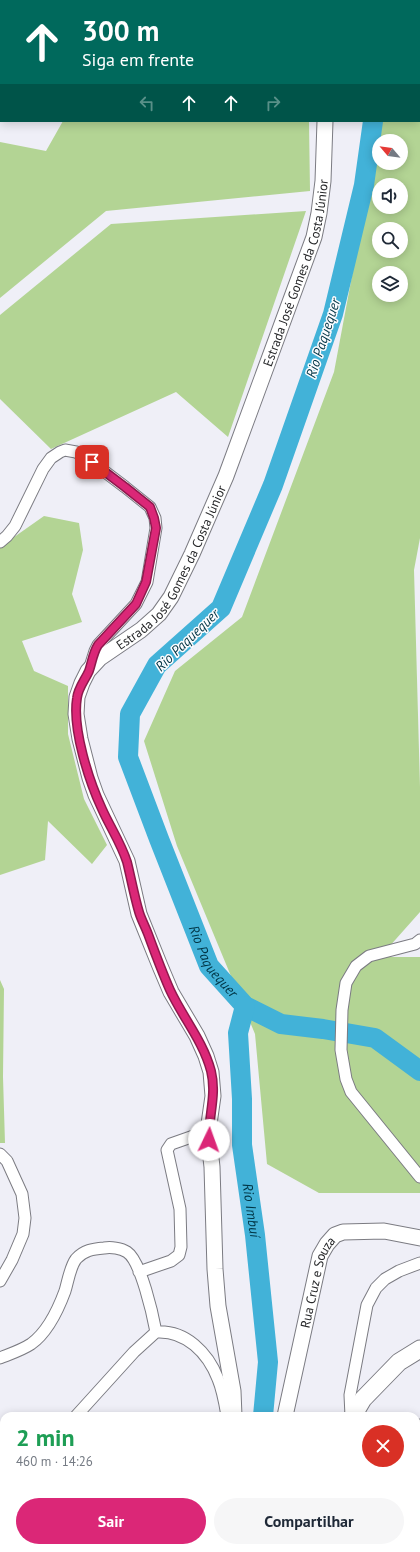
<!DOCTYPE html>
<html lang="pt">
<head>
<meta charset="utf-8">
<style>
  :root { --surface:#fff; --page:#f6f6f7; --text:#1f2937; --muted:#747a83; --accent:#db2777 }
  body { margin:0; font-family:"PT Sans",sans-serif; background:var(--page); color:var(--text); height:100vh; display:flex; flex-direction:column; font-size:15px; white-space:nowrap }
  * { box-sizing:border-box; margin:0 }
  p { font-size:13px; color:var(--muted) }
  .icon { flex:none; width:22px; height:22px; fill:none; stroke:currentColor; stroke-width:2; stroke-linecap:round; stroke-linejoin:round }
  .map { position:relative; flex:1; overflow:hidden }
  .sheet { position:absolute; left:0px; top:1412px; width:420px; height:140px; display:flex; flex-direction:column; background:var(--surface); border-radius:12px 12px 0 0; box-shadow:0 2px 10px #0003 }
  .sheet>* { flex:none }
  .hud { position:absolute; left:0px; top:0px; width:420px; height:122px; box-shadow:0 2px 10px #0003; background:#00695c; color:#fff; overflow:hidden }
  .needle { width:26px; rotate:299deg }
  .fabs { position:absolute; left:372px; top:134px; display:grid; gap:8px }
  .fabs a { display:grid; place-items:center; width:36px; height:36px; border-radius:50%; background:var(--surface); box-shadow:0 2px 10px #0003; font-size:20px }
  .pin { position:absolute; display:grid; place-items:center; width:34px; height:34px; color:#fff; margin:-17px; border-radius:8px; box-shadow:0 2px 6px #0006 }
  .me { position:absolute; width:44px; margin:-22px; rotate:3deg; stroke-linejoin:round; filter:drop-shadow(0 0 3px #0008) }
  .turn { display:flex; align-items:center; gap:14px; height:84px; padding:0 16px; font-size:18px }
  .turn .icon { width:52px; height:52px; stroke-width:2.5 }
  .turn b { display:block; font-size:28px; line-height:34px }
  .lanes { display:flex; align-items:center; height:38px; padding:0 16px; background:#0003; justify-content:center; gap:20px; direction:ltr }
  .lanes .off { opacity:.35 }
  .round { display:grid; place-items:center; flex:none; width:42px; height:42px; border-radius:21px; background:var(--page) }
  .overview { display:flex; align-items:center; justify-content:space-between; height:68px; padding:0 16px }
  h1 { font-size:24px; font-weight:800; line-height:30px; color:#1e9e55 }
  .action { display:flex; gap:8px; margin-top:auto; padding:8px 16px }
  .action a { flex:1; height:46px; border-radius:24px; background:var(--accent); color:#fff; font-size:16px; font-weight:800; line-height:46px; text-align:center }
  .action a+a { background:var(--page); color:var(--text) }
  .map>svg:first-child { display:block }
</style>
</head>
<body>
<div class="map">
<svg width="420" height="1552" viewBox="0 0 420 1552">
  <rect width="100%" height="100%" fill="#efeff7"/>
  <path fill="#b3d494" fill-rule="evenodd" d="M 0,0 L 254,0 L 255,1 L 1,1 L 1,4 Z
    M 403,0 L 420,0 L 420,538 L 414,570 L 420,787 L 420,912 L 380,957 L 420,957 L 420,1193 L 319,1193 L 267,1164 L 255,1034 L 177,846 L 144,741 L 175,671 L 242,617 L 334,372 L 381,121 L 419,121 L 419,1 ZM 379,141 L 401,141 L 401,163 L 379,163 ZM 379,185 L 401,185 L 401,207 L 379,207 ZM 379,229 L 401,229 L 401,251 L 379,251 ZM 379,273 L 401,273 L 401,295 L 379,295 Z
    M 63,121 L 309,121 L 310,191 L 106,211 L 0,298 L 0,142 L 46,151 Z
    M 306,211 L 228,437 L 176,392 L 51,449 L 0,399 L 0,315 L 111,224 Z
    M 44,516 L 79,523 L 83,550 L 72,594 L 82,622 L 22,641 L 34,671 L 68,686 L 68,734 L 84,799 L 107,845 L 92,864 L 48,821 L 45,860 L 0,875 L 0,547 Z
    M 0,980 L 4,989 L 3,1077 L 5,1143 L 0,1143 Z
    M 360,1548 L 414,1548 L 420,1549 L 420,1552 L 362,1552 Z"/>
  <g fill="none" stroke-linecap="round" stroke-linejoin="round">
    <g stroke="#42b2d8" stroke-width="20">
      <path d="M 390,1 L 390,0"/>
      <path id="s1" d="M 373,121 L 364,185 L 333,314 L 273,485 L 221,608 L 157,665 L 130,714 L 128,757 L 159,839 L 209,966 L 245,1006 L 281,1024 L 323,1029 L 375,1038 L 420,1071"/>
      <path id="s2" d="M 245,1006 L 238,1033 L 242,1099 L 242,1145 L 255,1235 L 268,1362 L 263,1416"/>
      <path d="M 222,1552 L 222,1548"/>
    </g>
    <defs>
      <path id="street" d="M 0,542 L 7,536 L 15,526 L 43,469 L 51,458 L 60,452 L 65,450 L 76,452 L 92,462 L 125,487 L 150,507 L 155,518 L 156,528 L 147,582 L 136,604 L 98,645 L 95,651 L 90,667
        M 420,940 L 415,944 L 369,956 L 356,966 L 346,983 L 342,1010 L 341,1050 L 346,1079 L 351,1092 L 420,1177
        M 0,1154 L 7,1161 L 22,1194 L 25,1218 L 23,1234 L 12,1260 L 0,1281
        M 139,1272 L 171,1261 L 179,1255 L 181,1247 L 180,1209 L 167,1150 L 171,1144 L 208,1131
        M 156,1332 C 186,1330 208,1353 218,1379 C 223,1391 225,1404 227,1416
        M 0,1358 C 10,1354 22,1350 31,1344 C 48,1332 58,1310 65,1291 C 68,1281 70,1267 76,1259 C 84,1250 93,1249 104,1248 C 111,1247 121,1248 127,1252 C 141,1261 153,1316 156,1332
        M 76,1416 L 134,1352 L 156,1332
        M 351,1416 L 350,1395 L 367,1305 L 376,1288 L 385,1279 L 399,1271 L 420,1263
        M 416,1431 L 420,1425
        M 0,1467 L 4,1466
        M 416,1490 L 420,1493
        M 0,1513 L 4,1512
        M 124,1552 L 126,1548"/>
      <g id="secondary">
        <path d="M 341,1 L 341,0"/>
        <path id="s3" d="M 234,1416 L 233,1391 L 218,1306 L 215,1269 L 212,1167 L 208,1131 L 213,1096 L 211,1072 L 206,1056 L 197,1036 L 171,992 L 160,966 L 139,914 L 127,861 L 96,795 L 90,778 L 80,739 L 76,714 L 77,697 L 82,683 L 88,671 L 100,658 L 141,630 L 159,614 L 171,597 L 192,554 L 226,476 L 314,237 L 319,213 L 323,181 L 325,121"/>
        <path id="s4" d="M 285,1416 L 320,1256 L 327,1244 L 335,1235 L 343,1232 L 384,1231 L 420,1238"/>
        <path d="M 177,1552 L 179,1548"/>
      </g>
      <path id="primary" d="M 353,1416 L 363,1399 L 399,1362 L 420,1349
        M 348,1548 L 350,1552"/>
    </defs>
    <use href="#street" stroke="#7b7b82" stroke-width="13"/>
    <use href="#secondary" stroke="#7b7b82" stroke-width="17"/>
    <use href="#primary" stroke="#7b7b82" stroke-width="19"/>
    <use href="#street" stroke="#fff" stroke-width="11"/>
    <use href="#secondary" stroke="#fff" stroke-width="15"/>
    <use href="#primary" stroke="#fff" stroke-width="17"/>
  </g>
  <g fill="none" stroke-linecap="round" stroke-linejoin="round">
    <defs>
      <path id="route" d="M 92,462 L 125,487 L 150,507 L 154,518 L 156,528 L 146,582 L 136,604 L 98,645 C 93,653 92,662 89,671 C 85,680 78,688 77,698 C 72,729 89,781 102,809 C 110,827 121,843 127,862 C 131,878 134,895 139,912 C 141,919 145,926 148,934 C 155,953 162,972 170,990 C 183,1018 203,1041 211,1071 C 217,1095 208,1117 209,1140"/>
    </defs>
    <use href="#route" stroke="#8e194d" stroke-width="10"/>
    <use href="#route" stroke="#db2777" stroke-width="7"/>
  </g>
  <g text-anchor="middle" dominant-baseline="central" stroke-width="3" stroke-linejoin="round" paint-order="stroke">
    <g font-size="13" fill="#27282a" stroke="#fdfdff">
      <text stroke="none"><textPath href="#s3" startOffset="1237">Estrada José Gomes da Costa Júnior</textPath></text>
      <text stroke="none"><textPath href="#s3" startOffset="913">Estrada José Gomes da Costa Júnior</textPath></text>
      <text stroke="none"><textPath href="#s4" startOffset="138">Rua Cruz e Souza</textPath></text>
    </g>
    <g font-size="14" font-style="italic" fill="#013545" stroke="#fdfdff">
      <text transform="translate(323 338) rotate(-72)">Rio Paquequer</text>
      <text transform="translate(187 640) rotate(-44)">Rio Paquequer</text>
      <text stroke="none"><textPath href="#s1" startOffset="919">Rio Paquequer</textPath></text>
      <text stroke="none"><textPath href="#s2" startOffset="206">Rio Imbuí</textPath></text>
    </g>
  </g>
</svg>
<div class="fabs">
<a><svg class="needle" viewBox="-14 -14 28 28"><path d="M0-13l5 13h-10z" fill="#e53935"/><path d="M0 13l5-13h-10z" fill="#747a83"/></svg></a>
<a><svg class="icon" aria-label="sound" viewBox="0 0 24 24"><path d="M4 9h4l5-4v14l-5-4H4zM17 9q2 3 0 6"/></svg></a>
<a><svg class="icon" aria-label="search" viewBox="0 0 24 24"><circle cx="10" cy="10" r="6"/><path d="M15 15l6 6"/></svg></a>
<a><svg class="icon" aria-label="layers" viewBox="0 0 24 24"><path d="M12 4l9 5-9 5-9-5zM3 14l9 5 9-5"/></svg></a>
</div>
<div class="pin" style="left:92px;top:462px;background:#d93025"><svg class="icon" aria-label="arrive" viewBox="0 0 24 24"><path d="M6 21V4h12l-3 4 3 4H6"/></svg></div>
<svg class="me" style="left:209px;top:1140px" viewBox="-20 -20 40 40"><circle r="19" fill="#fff"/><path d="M0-13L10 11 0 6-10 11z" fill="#db2777"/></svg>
<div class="hud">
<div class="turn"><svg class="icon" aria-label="ahead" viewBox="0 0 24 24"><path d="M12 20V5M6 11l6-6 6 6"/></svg><div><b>300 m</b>Siga em frente</div></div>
<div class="lanes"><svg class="icon off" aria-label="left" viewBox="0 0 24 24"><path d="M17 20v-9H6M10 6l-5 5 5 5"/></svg><svg class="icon" aria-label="ahead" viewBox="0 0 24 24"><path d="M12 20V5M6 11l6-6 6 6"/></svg><svg class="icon" aria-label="ahead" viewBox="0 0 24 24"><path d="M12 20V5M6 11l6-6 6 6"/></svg><svg class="icon off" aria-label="right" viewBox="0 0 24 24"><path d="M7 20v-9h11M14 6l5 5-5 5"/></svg></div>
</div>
<section class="sheet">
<div class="overview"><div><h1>2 min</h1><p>460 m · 14:26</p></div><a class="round" style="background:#d93025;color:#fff"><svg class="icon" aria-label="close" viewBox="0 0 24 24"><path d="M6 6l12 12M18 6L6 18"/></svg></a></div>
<div class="action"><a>Sair</a><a>Compartilhar</a></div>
</section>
</div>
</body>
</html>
